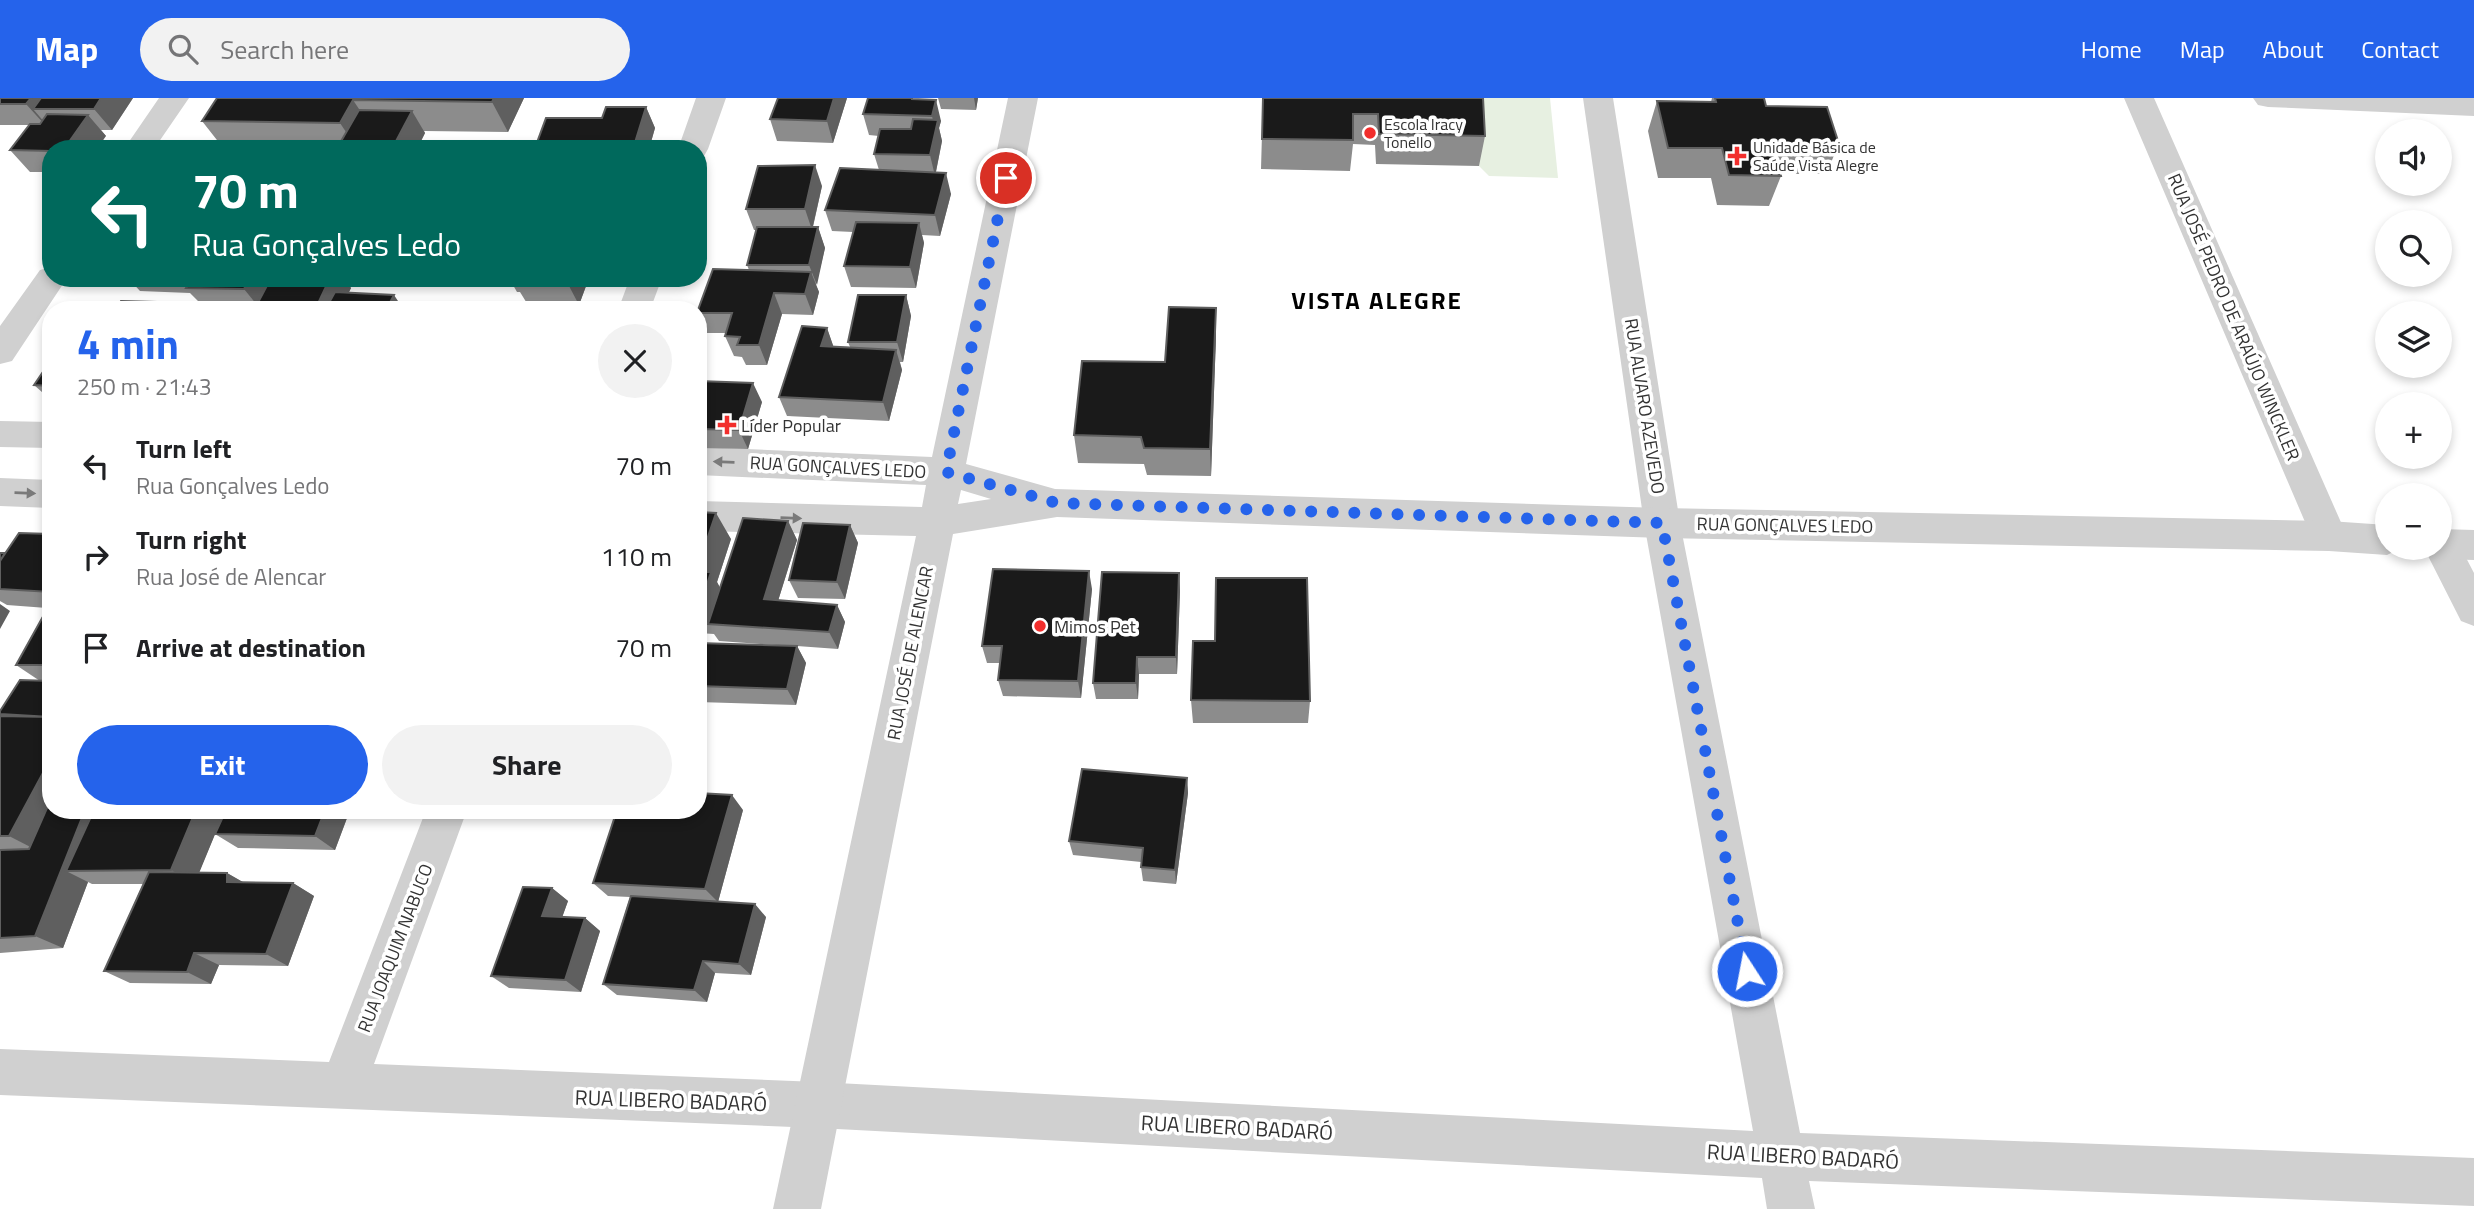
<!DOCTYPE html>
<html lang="en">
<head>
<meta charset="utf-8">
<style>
  :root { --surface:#fff; --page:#f2f2f2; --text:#202124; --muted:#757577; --accent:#2563eb }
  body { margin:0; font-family:"Titillium Web",sans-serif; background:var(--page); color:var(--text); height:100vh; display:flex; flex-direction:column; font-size:26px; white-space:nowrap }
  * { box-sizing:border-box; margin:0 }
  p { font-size:23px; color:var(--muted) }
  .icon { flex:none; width:38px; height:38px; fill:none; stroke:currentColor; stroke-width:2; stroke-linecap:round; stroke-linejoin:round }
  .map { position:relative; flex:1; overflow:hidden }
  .drawer { position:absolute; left:42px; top:203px; width:665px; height:518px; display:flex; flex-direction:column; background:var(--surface); border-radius:28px; box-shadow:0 4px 10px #0003 }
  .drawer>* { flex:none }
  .top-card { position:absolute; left:42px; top:42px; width:665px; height:147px; border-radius:28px; box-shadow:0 4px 10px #0003; background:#00695c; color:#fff; overflow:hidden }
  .fabs { position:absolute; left:2375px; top:21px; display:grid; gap:14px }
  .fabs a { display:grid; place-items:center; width:77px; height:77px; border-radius:50%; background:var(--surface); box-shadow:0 4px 10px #0003; font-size:35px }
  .pin { position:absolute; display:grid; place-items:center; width:60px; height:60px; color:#fff; margin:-30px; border:4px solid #fff; border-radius:50%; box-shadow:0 2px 7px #0007 }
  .me { position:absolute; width:77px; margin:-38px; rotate:349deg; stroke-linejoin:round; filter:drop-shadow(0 0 5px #0008) }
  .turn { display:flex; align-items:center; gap:24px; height:147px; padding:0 35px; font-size:32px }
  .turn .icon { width:91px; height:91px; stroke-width:2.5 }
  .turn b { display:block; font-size:49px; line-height:60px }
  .round { display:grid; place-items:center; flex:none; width:74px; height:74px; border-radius:37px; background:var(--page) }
  .head { display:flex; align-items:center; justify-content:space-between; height:119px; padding:0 35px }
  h1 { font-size:42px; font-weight:700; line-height:52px; color:var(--accent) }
  .cta { display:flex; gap:14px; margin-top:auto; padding:14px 35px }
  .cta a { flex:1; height:80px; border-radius:42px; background:var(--accent); color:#fff; font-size:28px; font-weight:700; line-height:80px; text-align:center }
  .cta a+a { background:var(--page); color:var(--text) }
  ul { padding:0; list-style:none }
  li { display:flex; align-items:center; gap:21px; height:91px; padding:0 35px }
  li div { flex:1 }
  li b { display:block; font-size:26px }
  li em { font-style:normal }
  header { display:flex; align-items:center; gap:42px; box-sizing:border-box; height:98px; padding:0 35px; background:var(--accent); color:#fff }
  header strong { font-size:33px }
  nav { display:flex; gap:38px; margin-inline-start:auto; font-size:24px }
  .search { width:490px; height:63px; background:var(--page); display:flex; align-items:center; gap:18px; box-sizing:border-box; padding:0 24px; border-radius:38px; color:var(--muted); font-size:26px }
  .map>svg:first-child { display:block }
</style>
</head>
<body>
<header>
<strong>Map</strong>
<div class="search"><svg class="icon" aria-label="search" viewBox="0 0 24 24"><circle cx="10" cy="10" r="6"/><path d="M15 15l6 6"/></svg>Search here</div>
<nav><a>Home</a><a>Map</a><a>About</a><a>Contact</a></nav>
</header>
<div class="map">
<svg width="2474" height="1111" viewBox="0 0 2474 1111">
  <rect width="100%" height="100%" fill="#fff"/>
  <path fill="#e7f0e1" d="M 1476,0 L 1550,0 L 1558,80 L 1489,78 L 1479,68 Z"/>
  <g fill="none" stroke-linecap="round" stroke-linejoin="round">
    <path fill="#d0d0d0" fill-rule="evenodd" d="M 159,0 L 189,0 L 154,51 L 124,51 Z
      M 696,0 L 726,0 L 708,51 L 704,58 L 698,60 L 698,51 L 678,51 Z
      M 1583,0 L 1613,0 L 1680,425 L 1800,1035 L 2474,1060 L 2474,1108 L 1809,1083 L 1815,1111 L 1767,1111 L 1762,1080 L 818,1030 L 0,997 L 0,951 L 329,964 L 426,712 L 467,712 L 374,966 L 818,984 L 1753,1033 L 1644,425 Z
      M 2124,0 L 2154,0 L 2347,438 L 2342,448 L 2329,453 L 2316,448 L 2311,438 Z
      M 2253,0 L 2474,0 L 2474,18 L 2268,9 L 2258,7 Z
      M 51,169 L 51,180 L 67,180 L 12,263 L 0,266 L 0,228 L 40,172 Z
      M 630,180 L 662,180 L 650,212 L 618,212 Z
      M 2440,431 L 2453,435 L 2474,475 L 2474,528 L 2461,523 L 2424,450 L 2440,450 Z"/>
    <path fill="#d0d0d0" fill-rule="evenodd" d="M 1008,0 L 1038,0 L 966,366 L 1055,391 L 1662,410 L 2329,423 L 2387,427 L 2387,450 L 2401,450 L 2387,457 L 2329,453 L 1662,440 L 1057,419 L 953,436 L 821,1111 L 773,1111 L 916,438 L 698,433 L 698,403 L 922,409 L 926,387 L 698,377 L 698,349 L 932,359 ZM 961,392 L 991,401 L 958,406 Z
      M 0,323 L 51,324 L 51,350 L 0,349 Z
      M 0,380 L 51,382 L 51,410 L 0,408 Z
      M 2440,431 L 2474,432 L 2474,462 L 2440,461 L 2427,457 L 2424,450 L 2440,450 Z"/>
  </g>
  <path fill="#8c8c8c" d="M 0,0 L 133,0 L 112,32 L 101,32 L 106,38 L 51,51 L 51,74 L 30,74 L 10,52 L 29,27 L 0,27 Z
    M 217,0 L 524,0 L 508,34 L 424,33 L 425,35 L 417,51 L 224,51 L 202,23 Z
    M 847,0 L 833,45 L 777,43 L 770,21 Z
    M 938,0 L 978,0 L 976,12 L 941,11 Z
    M 1263,0 L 1483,0 L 1485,38 L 1479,68 L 1376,66 L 1375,47 L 1353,46 L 1350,73 L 1261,71 Z
    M 1712,0 L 1764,0 L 1766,8 L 1839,46 L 1826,76 L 1781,76 L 1781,78 L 1769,108 L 1717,107 L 1711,80 L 1658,80 L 1648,33 L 1657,3 L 1711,4 Z
    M 922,1 L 941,23 L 939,30 L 942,43 L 936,74 L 951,96 L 940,138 L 922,137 L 924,145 L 916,190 L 851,189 L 844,168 L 853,134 L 832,133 L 825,112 L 879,72 L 874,56 L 879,38 L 869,37 L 863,16 Z
    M 646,9 L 655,30 L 649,51 L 535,50 L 602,20 Z
    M 822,88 L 813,129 L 818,129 L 825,150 L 816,187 L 819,194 L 813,217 L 782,216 L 767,267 L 746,267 L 742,259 L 734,258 L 725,238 L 726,235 L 707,235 L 698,217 L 698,212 L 749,172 L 747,167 L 756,132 L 754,132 L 746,111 Z
    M 128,180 L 343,180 L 351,190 L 348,195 L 254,212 L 116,212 L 200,205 L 190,195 L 140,193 Z
    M 509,180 L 589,180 L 579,207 L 528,207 L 520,194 L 517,194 Z
    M 906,197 L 911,218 L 903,264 L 900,264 L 902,272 L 889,323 L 787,318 L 779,299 L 827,230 L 833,248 L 850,249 L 848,244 Z
    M 1216,210 L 1216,238 L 1211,378 L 1147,377 L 1144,366 L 1078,365 L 1074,337 L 1165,264 Z
    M 51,262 L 51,302 L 34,287 Z
    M 698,283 L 762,304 L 748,351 L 698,350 Z
    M 698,414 L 731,441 L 717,484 L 720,490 L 788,423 L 797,442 L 778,503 L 837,507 L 845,524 L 838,551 L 797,548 L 806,565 L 796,607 L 698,604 L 698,545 L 791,548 L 719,543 L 714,536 L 698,535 Z
    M 850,427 L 858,445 L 845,501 L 798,500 L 789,482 Z
    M 51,436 L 51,712 L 225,712 L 215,735 L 350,712 L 335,752 L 238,750 L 215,736 L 199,774 L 227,775 L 244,785 L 293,785 L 314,798 L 288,868 L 219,867 L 211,886 L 130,885 L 104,873 L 143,786 L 92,786 L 88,784 L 63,850 L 0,855 L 0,618 L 1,618 L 0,617 L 0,613 L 40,583 L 16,567 L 47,510 L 7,507 L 0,503 L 0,455 L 5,455 Z
    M 1179,475 L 1180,493 L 1177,576 L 1139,576 L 1138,601 L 1096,601 L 1093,585 Z
    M 1092,491 L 1081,600 L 1003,598 L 998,582 L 1000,565 L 987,565 L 982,548 Z
    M 1191,602 L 1310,603 L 1308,625 L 1193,625 Z
    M 1187,680 L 1188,695 L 1176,786 L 1143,783 L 1141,769 L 1141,764 L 1073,757 L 1069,743 Z
    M 743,712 L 718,804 L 766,819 L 751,877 L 715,875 L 707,904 L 617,897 L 603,886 L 630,799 L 608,798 L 593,785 Z
    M 552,790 L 568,803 L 562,819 L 585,820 L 600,833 L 581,894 L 509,890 L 491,878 Z"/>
  <path fill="#5f5f5f" d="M 31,0 L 64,0 L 33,11 L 46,26 L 45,27 L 26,6 Z
    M 101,0 L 133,0 L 112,32 L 94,11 Z
    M 494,0 L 524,0 L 508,34 L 492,4 Z
    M 834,0 L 847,0 L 833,45 L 827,23 Z
    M 974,0 L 978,0 L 976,12 Z
    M 353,2 L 373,32 L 354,46 L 340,25 Z
    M 936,2 L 941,23 L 939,30 L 942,43 L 935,78 L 930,57 L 935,32 L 932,18 Z
    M 646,9 L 655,30 L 649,51 L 633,51 Z
    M 412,13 L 425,35 L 417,51 L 397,51 L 394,47 Z
    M 88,17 L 106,38 L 97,51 L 64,51 Z
    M 815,67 L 822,88 L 812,132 L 805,111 Z
    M 946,75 L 951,96 L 940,138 L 935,117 Z
    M 919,125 L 924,145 L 916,190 L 910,169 Z
    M 818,129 L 825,150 L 817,187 L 809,167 Z
    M 811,174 L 819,194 L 813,217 L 805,196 Z
    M 250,180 L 279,180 L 261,212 L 244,191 Z
    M 330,180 L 343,180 L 351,190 L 341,212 L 315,212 Z
    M 570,180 L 589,180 L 579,207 L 568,186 Z
    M 774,195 L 782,216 L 767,267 L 759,247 Z
    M 394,197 L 404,212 L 386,212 Z
    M 906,197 L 911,218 L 903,264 L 897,244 Z
    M 228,206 L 234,212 L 225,212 Z
    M 483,206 L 487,212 L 481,212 Z
    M 1216,210 L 1216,238 L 1211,378 L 1210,351 Z
    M 827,230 L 834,250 L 821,248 Z
    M 896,252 L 902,272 L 889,323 L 883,304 Z
    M 753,285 L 762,304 L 748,351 L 739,332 Z
    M 716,415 L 731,441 L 717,484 L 725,499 L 708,526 L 714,536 L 699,511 L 698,468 Z
    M 788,423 L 797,442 L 773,519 L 764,501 Z
    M 850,427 L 858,445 L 845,501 L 837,484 Z
    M 1089,473 L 1092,491 L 1081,600 L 1078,583 Z
    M 1179,475 L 1180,493 L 1177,576 L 1176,559 Z
    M 0,506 L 10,513 L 0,531 Z
    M 837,507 L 845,524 L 838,551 L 829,534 Z
    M 797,548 L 806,565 L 796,607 L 787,591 Z
    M 1137,559 L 1139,576 L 1138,601 L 1136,585 Z
    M 51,660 L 51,712 L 48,758 L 9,738 Z
    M 1187,680 L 1188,695 L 1176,786 L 1175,772 Z
    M 732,697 L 743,712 L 718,804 L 705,791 Z
    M 85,712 L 94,712 L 66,773 L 88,784 L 63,850 L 35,838 Z
    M 196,712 L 225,712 L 195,785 L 171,772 Z
    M 325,712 L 350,712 L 335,752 L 315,738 Z
    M 227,775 L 250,788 L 227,784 Z
    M 293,785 L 314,798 L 288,868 L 266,856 Z
    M 552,790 L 568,803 L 558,831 L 542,818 Z
    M 755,806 L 766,819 L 751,877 L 739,866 Z
    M 585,820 L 600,833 L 581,894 L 565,882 Z
    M 194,855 L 219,867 L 211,886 L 187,874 Z
    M 703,863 L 715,875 L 707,904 L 694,892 Z"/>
  <path fill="#1a1a1a" stroke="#5f5f5f" stroke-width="2" d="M 0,0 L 31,0 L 26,6 L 0,6 Z
    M 41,0 L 101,0 L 94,11 L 33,11 Z
    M 217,0 L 494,0 L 492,4 L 353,2 L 340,25 L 202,23 Z
    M 778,0 L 834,0 L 827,23 L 770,21 Z
    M 868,0 L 912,0 L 912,1 L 936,2 L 932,18 L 863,16 Z
    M 1263,0 L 1483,0 L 1485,38 L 1379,36 L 1378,16 L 1353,16 L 1353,42 L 1262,41 Z
    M 1715,0 L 1764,0 L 1766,8 L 1827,9 L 1839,46 L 1773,46 L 1781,78 L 1729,77 L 1722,50 L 1668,50 L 1657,3 L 1716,4 Z
    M 606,9 L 646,9 L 633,51 L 596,51 L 596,49 L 535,50 L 546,20 L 602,20 Z
    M 359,12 L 412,13 L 394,47 L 340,45 Z
    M 47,16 L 88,17 L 64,51 L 51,51 L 51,53 L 10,52 L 30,26 L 40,26 Z
    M 913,21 L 938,22 L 930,57 L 874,56 L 880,31 L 911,31 Z
    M 815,67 L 805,111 L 746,111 L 758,68 Z
    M 840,70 L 946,75 L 935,117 L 825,112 Z
    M 856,124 L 919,125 L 910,169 L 844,168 Z
    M 757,129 L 818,129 L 809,167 L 747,167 Z
    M 713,171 L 811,174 L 805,196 L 774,195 L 759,247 L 737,247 L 740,239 L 725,238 L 732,215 L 698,215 L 698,212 Z
    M 192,180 L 250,180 L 244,191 L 186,190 Z
    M 271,180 L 330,180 L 315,212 L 254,212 Z
    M 518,180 L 570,180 L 568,186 L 515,186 Z
    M 335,194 L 394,197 L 386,212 L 325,212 Z
    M 858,197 L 906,197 L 897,244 L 848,244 Z
    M 121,203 L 228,206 L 225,212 L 116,212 Z
    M 483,206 L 481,212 L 414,212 L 416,207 Z
    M 1169,209 L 1216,210 L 1210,351 L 1144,350 L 1141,339 L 1074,337 L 1082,263 L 1165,264 Z
    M 802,228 L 827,230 L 821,248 L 896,252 L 883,304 L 779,299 Z
    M 51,262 L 51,288 L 34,287 Z
    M 698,283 L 753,285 L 739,332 L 698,331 Z
    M 698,414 L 716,415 L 698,468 Z
    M 743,420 L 788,423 L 764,501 L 837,507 L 829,534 L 708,526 Z
    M 803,425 L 850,427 L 837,484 L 789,482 Z
    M 19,435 L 51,436 L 51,494 L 0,491 L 0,463 Z
    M 0,455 L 5,455 L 0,463 Z
    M 993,471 L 1089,473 L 1078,583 L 998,582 L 1002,548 L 982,548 Z
    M 698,474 L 711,474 L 699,511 L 698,511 Z
    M 1102,474 L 1179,475 L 1176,559 L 1137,559 L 1136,585 L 1093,585 Z
    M 1216,480 L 1307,480 L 1310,603 L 1191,602 L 1193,543 L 1215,543 Z
    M 51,504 L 51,567 L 16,567 Z
    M 698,545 L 797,548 L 787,591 L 698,588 Z
    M 20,582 L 51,583 L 51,619 L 0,616 L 0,613 Z
    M 0,618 L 51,619 L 51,660 L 9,738 L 0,738 Z
    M 1082,671 L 1187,680 L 1175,772 L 1141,769 L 1143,750 L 1069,743 Z
    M 698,695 L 732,697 L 705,791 L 593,785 L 617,712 L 698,712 Z
    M 47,710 L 51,710 L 51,712 L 85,712 L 35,838 L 0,840 L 0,752 L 29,751 Z
    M 94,712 L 196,712 L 171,772 L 66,773 Z
    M 226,712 L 325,712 L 315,738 L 215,736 Z
    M 149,774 L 227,775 L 227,784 L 293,785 L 266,856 L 194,855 L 187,874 L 104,873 Z
    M 523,789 L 552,790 L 542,818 L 585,820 L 565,882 L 491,878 Z
    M 631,798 L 755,806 L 739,866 L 703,863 L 694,892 L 603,886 Z"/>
  <defs><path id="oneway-solid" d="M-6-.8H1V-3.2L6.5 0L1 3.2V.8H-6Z" transform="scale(1.75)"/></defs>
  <g fill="#7a7a7a">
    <use href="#oneway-solid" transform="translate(724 364) rotate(-178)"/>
    <use href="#oneway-solid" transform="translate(25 395) rotate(2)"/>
    <use href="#oneway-solid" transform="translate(791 420) rotate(2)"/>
  </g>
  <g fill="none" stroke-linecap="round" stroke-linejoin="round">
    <path stroke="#2563eb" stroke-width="12" stroke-dasharray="0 21.6" d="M 1006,80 L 946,374 L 1057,405 L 1662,425 L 1747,873"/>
  </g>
  <g fill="#f22e2c" stroke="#fff" stroke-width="2.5">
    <circle cx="1370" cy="35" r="7"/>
    <path d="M1733.5 47.5h7v7h7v7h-7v7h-7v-7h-7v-7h7z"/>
    <path d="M723.5 316.5h7v7h7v7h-7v7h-7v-7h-7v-7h7z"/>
    <circle cx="1040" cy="528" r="7"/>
  </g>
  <g text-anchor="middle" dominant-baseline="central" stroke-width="7" stroke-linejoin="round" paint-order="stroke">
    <g font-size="16" fill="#333" stroke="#fff" text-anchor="start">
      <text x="1384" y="26">Escola Iracy<tspan x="1384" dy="18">Tonello</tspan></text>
      <text x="1753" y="49">Unidade Básica de<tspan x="1753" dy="18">Saúde Vista Alegre</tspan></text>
    </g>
    <g font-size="18" fill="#333" stroke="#fff">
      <text transform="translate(2234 219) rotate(67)">RUA JOSÉ PEDRO DE ARAÚJO WINCKLER</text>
      <text transform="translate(1645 308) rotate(81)">RUA ALVARO AZEVEDO</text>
      <text transform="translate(838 369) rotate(3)">RUA GONÇALVES LEDO</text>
      <text transform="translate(1785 427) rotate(1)">RUA GONÇALVES LEDO</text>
      <text transform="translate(910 555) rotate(-79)">RUA JOSÉ DE ALENCAR</text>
      <text transform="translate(395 850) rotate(-69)">RUA JOAQUIM NABUCO</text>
    </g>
    <g font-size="18" fill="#333" stroke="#fff" text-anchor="start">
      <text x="741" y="327">Líder Popular</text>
      <text x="1054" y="528">Mimos Pet</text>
    </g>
    <g font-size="21" fill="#333" stroke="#fff">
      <text transform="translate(671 1002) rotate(2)">RUA LIBERO BADARÓ</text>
      <text transform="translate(1237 1029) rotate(3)">RUA LIBERO BADARÓ</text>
      <text transform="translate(1803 1058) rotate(3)">RUA LIBERO BADARÓ</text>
    </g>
    <g font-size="24" font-weight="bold" letter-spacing="2" fill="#000" stroke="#fff">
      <text x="1377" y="202">VISTA ALEGRE</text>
    </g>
  </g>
</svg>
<div class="fabs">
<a><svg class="icon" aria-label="sound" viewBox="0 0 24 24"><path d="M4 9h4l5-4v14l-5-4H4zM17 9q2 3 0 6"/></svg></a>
<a><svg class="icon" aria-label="search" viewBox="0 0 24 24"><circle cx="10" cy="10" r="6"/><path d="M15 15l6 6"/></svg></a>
<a><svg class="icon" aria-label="layers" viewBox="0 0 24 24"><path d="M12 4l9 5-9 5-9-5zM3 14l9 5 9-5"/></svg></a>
<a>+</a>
<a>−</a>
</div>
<div class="pin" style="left:1006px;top:80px;background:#d93025"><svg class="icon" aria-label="arrive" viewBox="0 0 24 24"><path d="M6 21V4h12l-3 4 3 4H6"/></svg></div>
<svg class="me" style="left:1747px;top:873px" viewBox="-20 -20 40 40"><circle r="17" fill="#2563eb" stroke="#fff" stroke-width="3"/><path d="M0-11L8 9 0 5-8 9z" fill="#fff"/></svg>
<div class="top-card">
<div class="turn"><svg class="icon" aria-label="left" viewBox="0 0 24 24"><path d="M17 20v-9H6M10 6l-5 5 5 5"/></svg><div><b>70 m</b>Rua Gonçalves Ledo</div></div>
</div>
<section class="drawer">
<div class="head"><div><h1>4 min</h1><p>250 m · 21:43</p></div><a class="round"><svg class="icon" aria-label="close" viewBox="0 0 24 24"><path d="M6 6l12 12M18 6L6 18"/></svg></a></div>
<ul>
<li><svg class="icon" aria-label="left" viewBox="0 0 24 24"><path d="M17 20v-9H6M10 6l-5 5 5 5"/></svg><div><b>Turn left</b><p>Rua Gonçalves Ledo</p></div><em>70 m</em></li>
<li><svg class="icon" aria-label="right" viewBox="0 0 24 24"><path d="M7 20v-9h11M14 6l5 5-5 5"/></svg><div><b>Turn right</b><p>Rua José de Alencar</p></div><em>110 m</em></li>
<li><svg class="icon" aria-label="arrive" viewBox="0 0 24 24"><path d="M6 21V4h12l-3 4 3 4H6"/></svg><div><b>Arrive at destination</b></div><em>70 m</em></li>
</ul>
<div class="cta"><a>Exit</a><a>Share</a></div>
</section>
</div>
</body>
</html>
